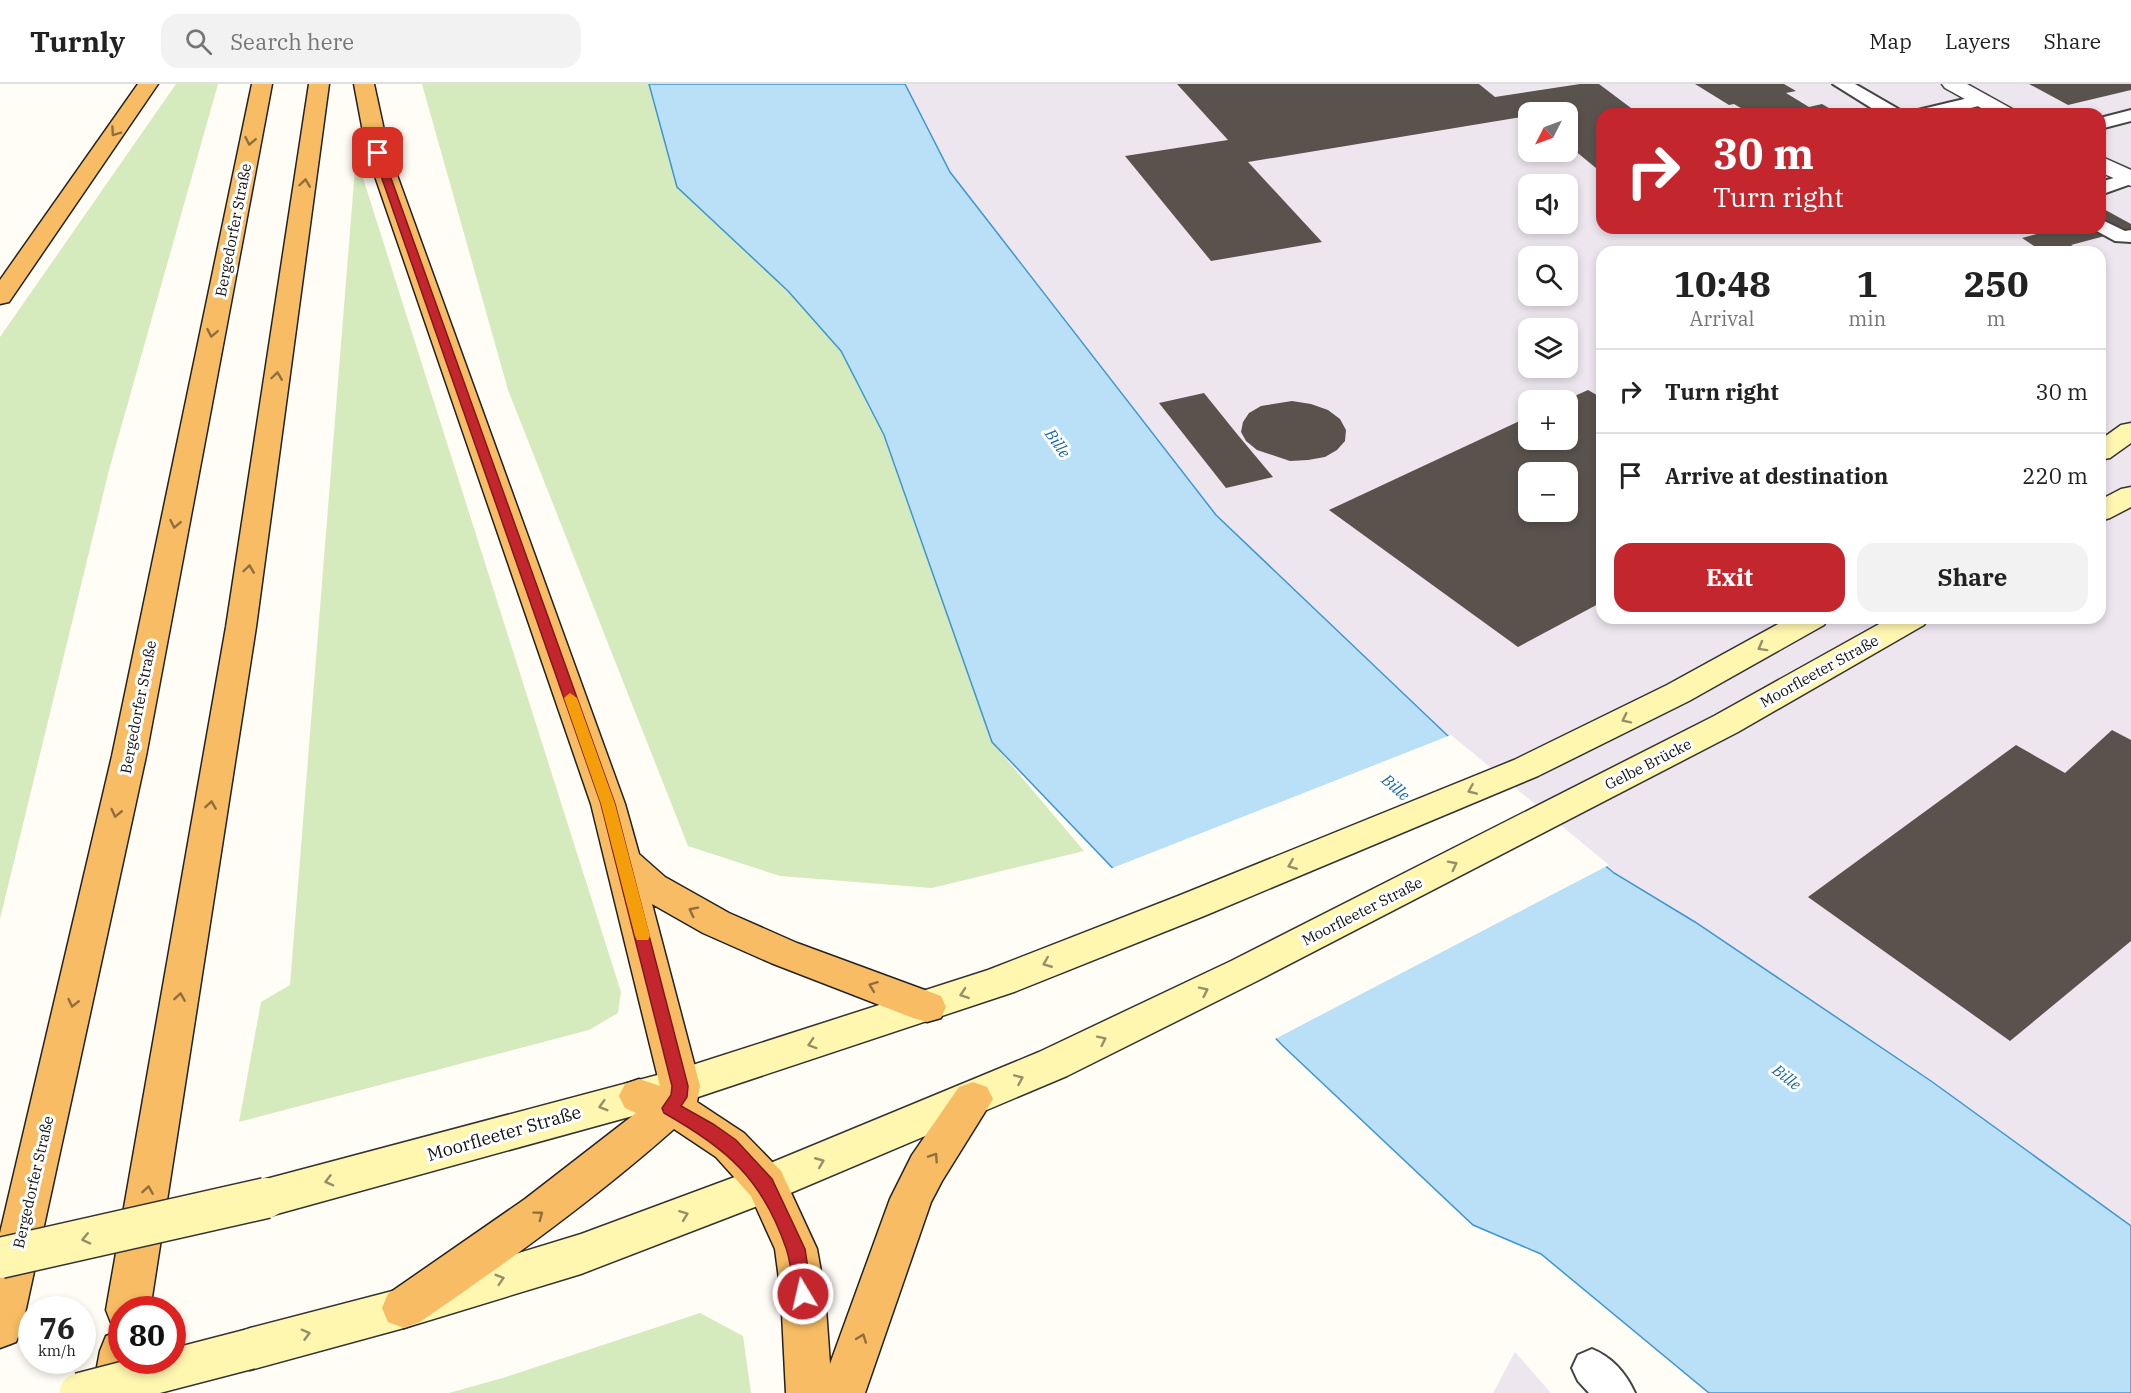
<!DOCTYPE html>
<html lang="en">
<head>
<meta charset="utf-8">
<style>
  :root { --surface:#fff; --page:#f2f2f2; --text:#222; --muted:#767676; --line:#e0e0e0; --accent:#c4262e }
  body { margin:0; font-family:"IBM Plex Serif",serif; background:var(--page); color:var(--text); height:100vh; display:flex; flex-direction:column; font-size:22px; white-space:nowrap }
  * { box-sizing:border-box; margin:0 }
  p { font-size:20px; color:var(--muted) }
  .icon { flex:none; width:33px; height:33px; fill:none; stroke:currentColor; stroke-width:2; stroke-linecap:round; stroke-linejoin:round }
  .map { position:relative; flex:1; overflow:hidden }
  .drawer { position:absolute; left:1596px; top:162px; width:510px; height:378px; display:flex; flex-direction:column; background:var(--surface); border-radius:18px; box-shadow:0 3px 9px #0003 }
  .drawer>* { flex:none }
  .top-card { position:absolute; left:1596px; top:24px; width:510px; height:126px; border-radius:18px; box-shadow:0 3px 9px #0003; background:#c4262e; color:#fff; overflow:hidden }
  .needle { width:39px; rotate:228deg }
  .fabs { position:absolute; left:1518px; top:18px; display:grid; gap:12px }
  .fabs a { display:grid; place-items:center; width:60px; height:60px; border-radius:12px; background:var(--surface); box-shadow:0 3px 9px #0003; font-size:30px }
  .speed { position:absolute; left:18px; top:1212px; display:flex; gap:12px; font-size:30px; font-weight:700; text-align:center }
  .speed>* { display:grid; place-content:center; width:78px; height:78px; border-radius:50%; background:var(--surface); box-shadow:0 3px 9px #0003; line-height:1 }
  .speed small { font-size:15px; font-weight:400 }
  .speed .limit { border:9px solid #d22; background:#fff; color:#111 }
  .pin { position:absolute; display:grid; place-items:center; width:51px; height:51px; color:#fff; margin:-26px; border-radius:12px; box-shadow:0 3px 9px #0006 }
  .me { position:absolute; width:66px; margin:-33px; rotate:351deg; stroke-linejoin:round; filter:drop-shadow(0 0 4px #0008) }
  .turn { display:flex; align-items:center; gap:21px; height:126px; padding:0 18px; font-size:27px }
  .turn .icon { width:78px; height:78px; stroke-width:2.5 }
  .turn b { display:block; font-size:42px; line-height:51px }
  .eta { display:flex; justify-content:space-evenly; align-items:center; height:102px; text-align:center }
  .eta b { font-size:36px; font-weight:700; line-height:42px }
  .action { display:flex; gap:12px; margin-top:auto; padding:12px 18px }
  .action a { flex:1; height:69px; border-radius:18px; background:var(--accent); color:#fff; font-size:24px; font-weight:700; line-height:69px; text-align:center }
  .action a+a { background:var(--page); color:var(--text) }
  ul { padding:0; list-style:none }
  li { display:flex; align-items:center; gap:18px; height:84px; padding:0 18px; border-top:2px solid var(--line) }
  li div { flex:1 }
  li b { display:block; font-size:22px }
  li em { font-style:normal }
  header { display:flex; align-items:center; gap:36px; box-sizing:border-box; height:84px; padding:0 30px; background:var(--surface); border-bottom:2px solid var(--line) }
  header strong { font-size:28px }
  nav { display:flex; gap:33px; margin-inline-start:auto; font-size:21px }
  .search { width:420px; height:54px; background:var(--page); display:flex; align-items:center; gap:15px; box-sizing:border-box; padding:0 21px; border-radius:18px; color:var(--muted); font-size:22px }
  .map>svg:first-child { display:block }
</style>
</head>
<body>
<header>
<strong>Turnly</strong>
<div class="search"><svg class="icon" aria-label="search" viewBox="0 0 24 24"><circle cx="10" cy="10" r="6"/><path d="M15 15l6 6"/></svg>Search here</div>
<nav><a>Map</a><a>Layers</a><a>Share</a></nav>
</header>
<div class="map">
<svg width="2131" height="1309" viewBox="0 0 2131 1309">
  <rect width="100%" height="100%" fill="#fffdf5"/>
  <path fill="#eee6ef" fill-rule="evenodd" d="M 905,0 L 2131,0 L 2131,1142 L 1931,997 L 1695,838 L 1614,789 L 1448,652 L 1216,431 L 950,88 ZM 1528,28 L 1568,28 L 1568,68 L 1528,68 ZM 1602,30 L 2100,30 L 2100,144 L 1602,144 ZM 1528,100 L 1568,100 L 1568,140 L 1528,140 ZM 1602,168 L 2100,168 L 2100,534 L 1602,534 ZM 1528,172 L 1568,172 L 1568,212 L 1528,212 ZM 1528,244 L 1568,244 L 1568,284 L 1528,284 ZM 1528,316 L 1568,316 L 1568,356 L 1528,356 ZM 1528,388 L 1568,388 L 1568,428 L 1528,428 Z
    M 1515,1268 L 1551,1309 L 1493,1309 Z"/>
  <path fill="#d5ebbd" d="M 176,0 L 218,0 L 109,386 L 0,835 L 0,253 Z
    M 422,0 L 649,0 L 677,103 L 788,207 L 841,267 L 884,351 L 992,658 L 1084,767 L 932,804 L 780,792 L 688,762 L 508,306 Z
    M 356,72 L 621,908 L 618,929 L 589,946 L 239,1038 L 261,918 L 290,901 Z
    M 700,1229 L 743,1252 L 751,1309 L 449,1309 L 506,1293 Z"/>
  <path fill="#b9e0f7" stroke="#3f96cf" stroke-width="1.5" d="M 649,0 L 905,0 L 950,88 L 1216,431 L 1448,652 L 1614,789 L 1695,838 L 1931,997 L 2131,1142 L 2131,1309 L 1709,1309 L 1541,1170 L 1473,1141 L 1282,961 L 992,658 L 884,351 L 841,267 L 788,207 L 677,103 Z"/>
  <path fill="#fffdf5" d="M 1451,651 L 1609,781 L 1273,956 L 1110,785 Z"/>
  <path fill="#5a524d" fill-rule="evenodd" d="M 1177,0 L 1479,0 L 1495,13 L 1580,0 L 1599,0 L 1639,30 L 1602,30 L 1602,89 L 1568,61 L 1568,28 L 1528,28 L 1528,32 L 1248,78 L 1322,158 L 1211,177 L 1125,72 L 1228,56 Z
    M 1695,0 L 1784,0 L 1796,7 L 1786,9 L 1809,23 L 1822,20 L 1839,30 L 1751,30 L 1734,20 L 1729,21 Z
    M 2029,0 L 2131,0 L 2131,6 L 2068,21 Z
    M 2100,123 L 2131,140 L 2131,145 L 2071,161 L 2084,168 L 2043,168 L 2022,154 L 2048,147 L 2043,144 L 2100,144 Z
    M 1588,306 L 1602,314 L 1602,518 L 1518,563 L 1329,426 L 1528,333 L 1528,356 L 1568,356 L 1568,315 ZM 1528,388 L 1568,388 L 1568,428 L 1528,428 Z
    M 1204,309 L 1237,350 L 1273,393 L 1226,404 L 1159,319 Z
    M 1292,317 L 1311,320 L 1328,326 L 1340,335 L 1346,346 L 1345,357 L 1337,366 L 1325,373 L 1308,376 L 1290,377 L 1257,366 L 1246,357 L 1241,348 L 1243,338 L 1249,329 L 1261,322 Z
    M 2112,646 L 2131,656 L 2131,857 L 2010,957 L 1808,813 L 2016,661 L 2065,689 Z"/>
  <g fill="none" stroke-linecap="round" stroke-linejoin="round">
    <defs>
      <path id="service" d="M 1833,0 L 1855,0 L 1900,26 L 1903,30 L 1881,30 Z
        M 1981,11 L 1987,12 L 1990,16 L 1987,20 L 1946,30 L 1915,30 L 1918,26 Z
        M 2131,26 L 2131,37 L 2100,45 L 2100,34 Z
        M 2131,89 L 2131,100 L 2100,111 L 2100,98 Z
        M 2100,135 L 2125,147 L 2131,146 L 2131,158 L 2115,157 L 2093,145 L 2100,144 Z
        M 1592,1265 C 1612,1273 1626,1289 1635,1309 L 1589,1309 L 1578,1297 L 1572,1284 L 1578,1271 Z"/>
      <path id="tertiary" d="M 1942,0 L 1967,0 L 2014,26 L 2017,30 L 1992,30 L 1945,4 Z
        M 2100,72 L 2131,86 L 2131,102 L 2100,88 Z"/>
      <path id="secondary" d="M 2131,339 L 2131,359 L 2110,374 L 2100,376 L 2100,356 L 2121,341 Z
        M 2131,403 L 2131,423 L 2110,434 L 2100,437 L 2100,416 L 2121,405 Z
        M 1789,534 L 1828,534 L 1824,541 L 1689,617 L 1538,692 L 1204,832 L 1014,908 L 680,1019 L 266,1133 L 251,1127 L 245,1114 L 251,1101 L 266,1095 L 680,985 L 988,886 L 1178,812 L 1514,676 L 1667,601 Z
        M 1890,534 L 1928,534 L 1924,541 L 1738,648 L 1257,897 L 1067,992 L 781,1113 L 581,1190 L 404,1244 L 250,1286 L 234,1280 L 228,1265 L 234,1250 L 250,1244 L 404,1204 L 581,1150 L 751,1087 L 1039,968 L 1231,877 L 1714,632 Z"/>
      <path id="trunk" d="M 138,0 L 158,0 L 9,218 L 0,220 L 0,196 Z
        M 252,0 L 272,0 L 146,672 L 22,1243 L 16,1258 L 0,1264 L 0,1149 L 112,672 Z
        M 309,0 L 329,0 L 256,543 L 150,1226 L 122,1226 L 122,1244 L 112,1241 L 106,1226 L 226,543 Z
        M 354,0 L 374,0 L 389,69 L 625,720 L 639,770 L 665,793 L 729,829 L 797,859 L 941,912 L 946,923 L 941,934 L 927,938 L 913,934 L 771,879 L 703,849 L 652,820 L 700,1002 L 697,1018 L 744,1049 L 781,1087 L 817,1165 L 825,1210 L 830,1280 L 890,1115 L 912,1071 L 959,1003 L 973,998 L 987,1003 L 993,1015 L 942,1097 L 931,1118 L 865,1309 L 786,1309 L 781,1210 L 775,1165 L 751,1112 L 716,1073 L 674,1045 C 594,1116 507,1178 420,1238 L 404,1244 L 388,1238 L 382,1224 L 388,1210 L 525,1115 L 636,1029 L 625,1024 L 619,1012 L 625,1000 L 639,995 L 660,1002 L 591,720 L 367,69 Z
        M 122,1246 L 122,1276 L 143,1276 L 138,1309 L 92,1309 L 100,1267 L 106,1252 Z"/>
    </defs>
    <use href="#service" stroke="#444" stroke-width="4"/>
    <use href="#tertiary" stroke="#444" stroke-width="3"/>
    <use href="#secondary" stroke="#333" stroke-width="3"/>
    <use href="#trunk" stroke="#222" stroke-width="3"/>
    <use href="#service" fill="#fff" fill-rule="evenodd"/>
    <use href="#tertiary" fill="#fff" fill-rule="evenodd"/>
    <use href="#secondary" fill="#fff6b0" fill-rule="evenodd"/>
    <use href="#trunk" fill="#f7bc64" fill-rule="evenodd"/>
    <defs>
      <path id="secondary-bridge" d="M 0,1174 L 266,1114
        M 80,1309 L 250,1265"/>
    </defs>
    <use href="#secondary-bridge" stroke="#333" stroke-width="43" stroke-linecap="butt"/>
    <use href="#secondary-bridge" stroke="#fff6b0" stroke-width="40"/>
  </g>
  <defs><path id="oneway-chevron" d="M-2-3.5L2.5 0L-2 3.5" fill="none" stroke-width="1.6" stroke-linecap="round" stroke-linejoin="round" transform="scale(1.5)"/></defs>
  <g stroke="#906f3f">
    <use href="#oneway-chevron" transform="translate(115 48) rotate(125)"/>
    <use href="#oneway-chevron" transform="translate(250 57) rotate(101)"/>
    <use href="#oneway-chevron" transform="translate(305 99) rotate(-82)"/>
    <use href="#oneway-chevron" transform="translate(212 249) rotate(101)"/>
    <use href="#oneway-chevron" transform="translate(277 292) rotate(-82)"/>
    <use href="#oneway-chevron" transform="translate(175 440) rotate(101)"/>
    <use href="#oneway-chevron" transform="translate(249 485) rotate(-82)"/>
    <use href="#oneway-chevron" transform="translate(211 721) rotate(-81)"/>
    <use href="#oneway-chevron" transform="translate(116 729) rotate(103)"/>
    <use href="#oneway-chevron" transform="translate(693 827) rotate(-153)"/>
    <use href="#oneway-chevron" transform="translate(873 902) rotate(-159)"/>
    <use href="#oneway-chevron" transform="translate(180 913) rotate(-81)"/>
    <use href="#oneway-chevron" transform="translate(73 919) rotate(103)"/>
    <use href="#oneway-chevron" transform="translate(934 1073) rotate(-56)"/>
    <use href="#oneway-chevron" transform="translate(148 1106) rotate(-81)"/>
    <use href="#oneway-chevron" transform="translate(539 1131) rotate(-37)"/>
    <use href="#oneway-chevron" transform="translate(862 1254) rotate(-70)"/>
  </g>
  <g stroke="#948f68">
    <use href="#oneway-chevron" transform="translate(1762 563) rotate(151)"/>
    <use href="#oneway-chevron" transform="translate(1626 635) rotate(154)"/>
    <use href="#oneway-chevron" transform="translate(1472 706) rotate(157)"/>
    <use href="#oneway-chevron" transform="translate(1292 781) rotate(158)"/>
    <use href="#oneway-chevron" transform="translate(1453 781) rotate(-27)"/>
    <use href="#oneway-chevron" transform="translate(1047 879) rotate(158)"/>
    <use href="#oneway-chevron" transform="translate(1204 907) rotate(-26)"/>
    <use href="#oneway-chevron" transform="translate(964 910) rotate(161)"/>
    <use href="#oneway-chevron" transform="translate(1102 956) rotate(-26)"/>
    <use href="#oneway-chevron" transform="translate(812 960) rotate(162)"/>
    <use href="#oneway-chevron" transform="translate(1019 995) rotate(-24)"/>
    <use href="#oneway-chevron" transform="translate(603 1022) rotate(164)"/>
    <use href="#oneway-chevron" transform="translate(820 1078) rotate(-22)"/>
    <use href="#oneway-chevron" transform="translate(329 1097) rotate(165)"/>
    <use href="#oneway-chevron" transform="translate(684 1131) rotate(-21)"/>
    <use href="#oneway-chevron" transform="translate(86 1155) rotate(167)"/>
    <use href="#oneway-chevron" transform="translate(500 1195) rotate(-17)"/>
    <use href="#oneway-chevron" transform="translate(306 1250) rotate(-15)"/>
  </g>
  <path fill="#c4262e" stroke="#7f191e" stroke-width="1.5" d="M 374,67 L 382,69 L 615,720 L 688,1002 L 687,1013 L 681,1022 L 713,1040 L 736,1056 L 772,1095 L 805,1165 L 812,1210 L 809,1216 L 803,1218 L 796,1216 L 794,1210 C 792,1195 791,1178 786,1164 C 762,1094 726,1064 664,1029 L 662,1024 L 671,1011 L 672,1002 L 601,720 L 373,69 Z"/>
  <path fill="#f59e0b" d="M 570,609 L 577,614 L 615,720 L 650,852 L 648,856 L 637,856 L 635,852 L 601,720 L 564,614 Z"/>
  <g text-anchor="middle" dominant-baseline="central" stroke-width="6" stroke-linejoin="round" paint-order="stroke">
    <g font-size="15" fill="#111" stroke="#fff">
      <text transform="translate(233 146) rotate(-79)">Bergedorfer Straße</text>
      <text transform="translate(1819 587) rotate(-29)">Moorfleeter Straße</text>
      <text transform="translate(138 623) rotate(-79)">Bergedorfer Straße</text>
      <text transform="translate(1648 680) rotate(-27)">Gelbe Brücke</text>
      <text transform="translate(1362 827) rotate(-27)">Moorfleeter Straße</text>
      <text transform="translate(33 1098) rotate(-77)">Bergedorfer Straße</text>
    </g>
    <g font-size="16" font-style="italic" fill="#1768a6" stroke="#fff">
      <text transform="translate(1058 359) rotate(55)">Bille</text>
      <text transform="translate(1396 703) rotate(41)">Bille</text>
      <text transform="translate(1787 993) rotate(38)">Bille</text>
    </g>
    <g font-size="18" fill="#111" stroke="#fff">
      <text transform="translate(504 1049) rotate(-16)">Moorfleeter Straße</text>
    </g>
  </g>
</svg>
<div class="fabs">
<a><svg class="needle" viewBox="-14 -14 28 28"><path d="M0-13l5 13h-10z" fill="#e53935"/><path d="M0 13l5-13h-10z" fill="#767676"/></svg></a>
<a><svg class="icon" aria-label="sound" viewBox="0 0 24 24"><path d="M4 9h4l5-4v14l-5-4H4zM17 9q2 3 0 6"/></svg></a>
<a><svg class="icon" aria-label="search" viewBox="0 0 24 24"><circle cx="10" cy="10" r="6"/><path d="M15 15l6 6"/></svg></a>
<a><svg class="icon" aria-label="layers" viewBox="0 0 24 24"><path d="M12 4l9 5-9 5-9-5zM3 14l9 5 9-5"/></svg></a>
<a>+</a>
<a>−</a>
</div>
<div class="speed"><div>76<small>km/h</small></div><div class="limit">80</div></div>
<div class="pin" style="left:378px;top:69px;background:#d93025"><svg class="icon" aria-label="arrive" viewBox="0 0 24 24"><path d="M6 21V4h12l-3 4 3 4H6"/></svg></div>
<svg class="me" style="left:803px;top:1210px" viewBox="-20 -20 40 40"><circle r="17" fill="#c4262e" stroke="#fff" stroke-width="3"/><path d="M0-11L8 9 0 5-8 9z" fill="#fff"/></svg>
<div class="top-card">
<div class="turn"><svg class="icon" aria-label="right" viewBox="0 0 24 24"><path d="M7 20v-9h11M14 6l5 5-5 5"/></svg><div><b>30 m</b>Turn right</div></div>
</div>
<section class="drawer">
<div class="eta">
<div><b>10:48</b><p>Arrival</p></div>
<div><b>1</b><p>min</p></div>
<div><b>250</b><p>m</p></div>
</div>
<ul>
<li><svg class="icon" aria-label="right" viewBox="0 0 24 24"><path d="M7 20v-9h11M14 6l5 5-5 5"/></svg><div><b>Turn right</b></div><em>30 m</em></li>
<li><svg class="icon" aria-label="arrive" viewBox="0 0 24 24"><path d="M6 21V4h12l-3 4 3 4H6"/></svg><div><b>Arrive at destination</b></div><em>220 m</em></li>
</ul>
<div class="action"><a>Exit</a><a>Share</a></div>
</section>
</div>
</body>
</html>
